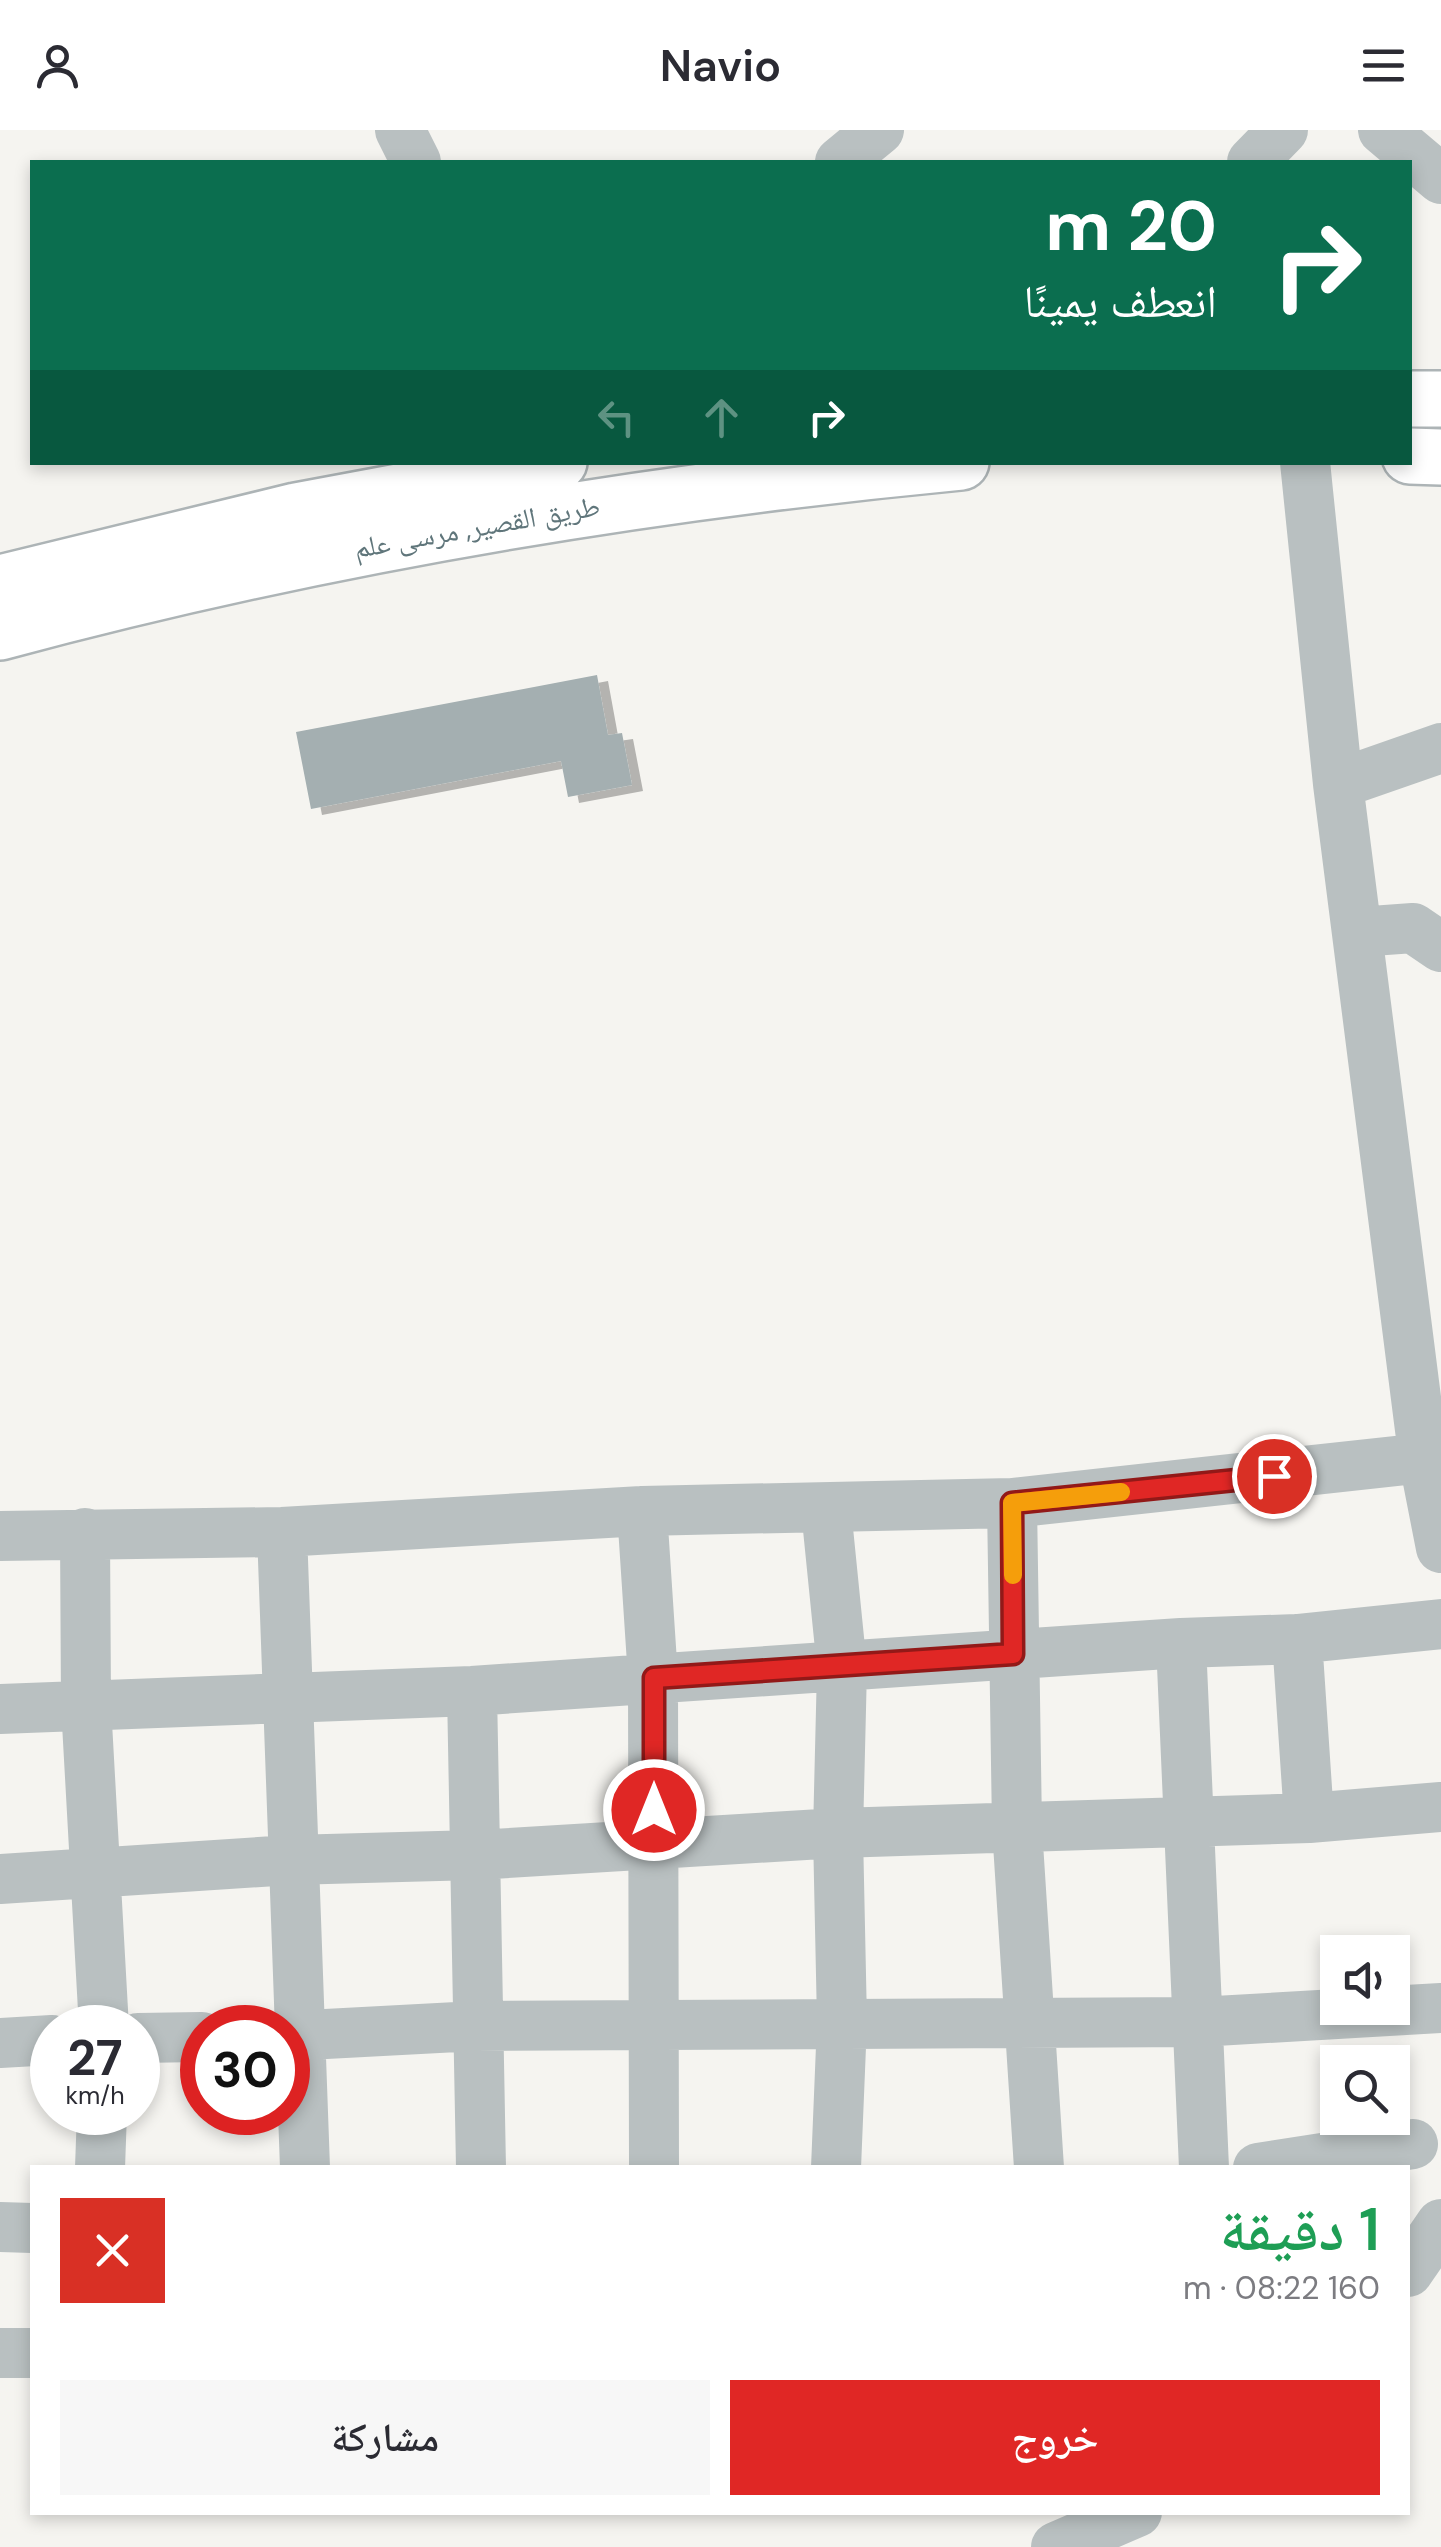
<!DOCTYPE html>
<html lang="ar">
<head>
<meta charset="utf-8">
<style>
  :root { --surface:#fff; --page:#f7f7f7; --text:#2b2b33; --muted:#7c7c81; --accent:#e02725 }
  body { margin:0; font-family:"DM Sans","Noto Naskh Arabic",sans-serif; background:var(--page); color:var(--text); direction:rtl; height:100vh; display:flex; flex-direction:column; font-size:38px; white-space:nowrap }
  * { box-sizing:border-box; margin:0 }
  p { font-size:32px; color:var(--muted) }
  .icon { flex:none; width:55px; height:55px; fill:none; stroke:currentColor; stroke-width:2; stroke-linecap:round; stroke-linejoin:round }
  .map { position:relative; flex:1; overflow:hidden; direction:ltr }
  .drawer { position:absolute; left:30px; top:2035px; width:1380px; height:350px; display:flex; flex-direction:column; background:var(--surface); border-radius:0px; box-shadow:0 5px 15px #0003; direction:rtl }
  .drawer>* { flex:none }
  .banner { position:absolute; left:30px; top:30px; width:1382px; height:305px; border-radius:0px; box-shadow:0 5px 15px #0003; direction:rtl; background:#0b6e4f; color:#fff; overflow:hidden }
  .fabs { position:absolute; left:1320px; top:1805px; display:grid; gap:20px }
  .fabs a { display:grid; place-items:center; width:90px; height:90px; border-radius:0px; background:var(--surface); box-shadow:0 5px 15px #0003; font-size:50px }
  .speed { position:absolute; left:30px; top:1875px; display:flex; gap:20px; font-size:50px; font-weight:700; text-align:center }
  .speed>* { display:grid; place-content:center; width:130px; height:130px; border-radius:50%; background:var(--surface); box-shadow:0 5px 15px #0003; line-height:1 }
  .speed small { font-size:25px; font-weight:400 }
  .speed .limit { border:15px solid #d22; background:#fff; color:#111 }
  .pin { position:absolute; display:grid; place-items:center; width:85px; height:85px; color:#fff; margin:-42px; border:5px solid #fff; border-radius:50%; box-shadow:0 2px 10px #0007 }
  .me { position:absolute; width:110px; margin:-55px; rotate:0deg; stroke-linejoin:round; filter:drop-shadow(0 0 8px #0008) }
  .turn { display:flex; align-items:center; gap:35px; height:210px; padding:0 30px; font-size:45px }
  .turn .icon { width:130px; height:130px; stroke-width:2.5 }
  .turn b { display:block; font-size:70px; line-height:85px }
  .lanes { display:flex; align-items:center; height:95px; padding:0 30px; background:#0003; justify-content:center; gap:50px; direction:ltr }
  .lanes .off { opacity:.35 }
  .round { display:grid; place-items:center; flex:none; width:105px; height:105px; border-radius:0px; background:var(--page) }
  .overview { display:flex; align-items:center; justify-content:space-between; height:170px; padding:0 30px }
  h1 { font-size:60px; font-weight:600; line-height:75px; color:#1e9e55 }
  .button { display:flex; gap:20px; margin-top:auto; padding:20px 30px }
  .button a { flex:1; height:115px; border-radius:0px; background:var(--accent); color:#fff; font-size:40px; font-weight:600; line-height:115px; text-align:center }
  .button a+a { background:var(--page); color:var(--text) }
  header { display:flex; justify-content:space-between; align-items:center; height:130px; padding:0 30px; background:var(--surface); font-size:45px; font-weight:600 }
  .map>svg:first-child { display:block }
</style>
</head>
<body>
<header><svg class="icon" aria-label="menu" viewBox="0 0 24 24"><path d="M4 6h16M4 12h16M4 18h16"/></svg>Navio<svg class="icon" aria-label="person" viewBox="0 0 24 24"><circle cx="12" cy="8" r="4"/><path d="M4 21q1-7 8-7t8 7"/></svg></header>
<div class="map">
<svg width="1441" height="2417" viewBox="0 0 1441 2417">
  <defs>
    <filter id="shadow"><feDropShadow dx="11" dy="6" stdDeviation="0" flood-color="#0004"/></filter>
  </defs>
  <rect width="100%" height="100%" fill="#f5f4f0"/>
  <path fill="#a4afb1" filter="url(#shadow)" d="M 597,545 L 608,605 L 622,603 L 632,655 L 568,667 L 561,631 L 311,679 L 296,602 Z"/>
  <g fill="none" stroke-linecap="round" stroke-linejoin="round">
    <defs>
      <path id="major" d="M 1410,269 L 1441,269
        M 1410,326 L 1441,327
        M 0,453 L 296,381 L 559,332
        M 0,502 C 315,417 636,363 961,332"/>
    </defs>
    <use href="#major" stroke="#adb4b6" stroke-width="60"/>
    <path stroke="#b9c0c1" stroke-width="50" d="M 400,0 L 416,32
      M 1383,0 L 1441,49
      M 840,32 L 879,0
      M 1252,32 L 1283,0
      M 1305,332 L 1338,654 L 1424,1331 L 1441,1418
      M 1338,654 L 1441,618
      M 1358,802 L 1413,798 L 1441,817
      M 1012,1373 L 1017,1698 L 1039,2038
      M 826,1379 L 842,1538 L 838,1703 L 842,1892 L 836,2038
      M 642,1381 L 653,1548 L 654,2038
      M 282,1402 L 305,2038
      M 85,1403 L 86,1575 L 104,1898
      M 0,1406 L 282,1402 L 642,1381 L 1012,1373 L 1441,1326
      M 1297,1509 L 1309,1688
      M 1181,1513 L 1204,2038
      M 472,1561 L 481,2038
      M 0,1579 L 472,1561 L 1181,1513 L 1297,1509 L 1441,1494
      M 0,1749 L 290,1730 L 476,1725 L 838,1703 L 1309,1688 L 1441,1677
      M 288,1906 L 476,1896 L 1198,1892 L 1441,1878
      M 138,1908 L 202,1907
      M 0,1913 L 52,1910
      M 100,2038 L 102,1982
      M 1258,2038 L 1413,2014
      M 0,2097 L 32,2098
      M 1408,2142 L 1441,2094
      M 0,2223 L 32,2223
      M 1056,2417 L 1137,2382"/>
    <use href="#major" stroke="#fff" stroke-width="55"/>
  </g>
  <g fill="none" stroke-linecap="round" stroke-linejoin="round">
    <defs>
      <path id="route" d="M 654,1680 L 654,1548 L 1013,1524 L 1012,1373 L 1274,1346"/>
    </defs>
    <use href="#route" stroke="#921918" stroke-width="25"/>
    <use href="#route" stroke="#e02725" stroke-width="18"/>
    <path stroke="#f59e0b" stroke-width="18" d="M 1013,1445 L 1012,1373 L 1121,1362"/>
  </g>
  <g text-anchor="middle" dominant-baseline="central" stroke-width="10" stroke-linejoin="round" paint-order="stroke">
    <g font-size="28" fill="#60767b" stroke="#fff">
      <text transform="translate(477 397) rotate(-10)">طريق القصير, مرسى علم</text>
    </g>
  </g>
</svg>
<div class="fabs">
<a><svg class="icon" aria-label="sound" viewBox="0 0 24 24"><path d="M4 9h4l5-4v14l-5-4H4zM17 9q2 3 0 6"/></svg></a>
<a><svg class="icon" aria-label="search" viewBox="0 0 24 24"><circle cx="10" cy="10" r="6"/><path d="M15 15l6 6"/></svg></a>
</div>
<div class="speed"><div>27<small>km/h</small></div><div class="limit">30</div></div>
<div class="pin" style="left:1274px;top:1346px;background:#d93025"><svg class="icon" aria-label="arrive" viewBox="0 0 24 24"><path d="M6 21V4h12l-3 4 3 4H6"/></svg></div>
<svg class="me" style="left:654px;top:1680px" viewBox="-20 -20 40 40"><circle r="17" fill="#e02725" stroke="#fff" stroke-width="3"/><path d="M0-11L8 9 0 5-8 9z" fill="#fff"/></svg>
<div class="banner">
<div class="turn"><svg class="icon" aria-label="right" viewBox="0 0 24 24"><path d="M7 20v-9h11M14 6l5 5-5 5"/></svg><div><b>20 m</b>انعطف يمينًا</div></div>
<div class="lanes"><svg class="icon off" aria-label="left" viewBox="0 0 24 24"><path d="M17 20v-9H6M10 6l-5 5 5 5"/></svg><svg class="icon off" aria-label="ahead" viewBox="0 0 24 24"><path d="M12 20V5M6 11l6-6 6 6"/></svg><svg class="icon" aria-label="right" viewBox="0 0 24 24"><path d="M7 20v-9h11M14 6l5 5-5 5"/></svg></div>
</div>
<section class="drawer">
<div class="overview"><div><h1>1 دقيقة</h1><p>160 m · 08:22</p></div><a class="round" style="background:#d93025;color:#fff"><svg class="icon" aria-label="close" viewBox="0 0 24 24"><path d="M6 6l12 12M18 6L6 18"/></svg></a></div>
<div class="button"><a>خروج</a><a>مشاركة</a></div>
</section>
</div>
</body>
</html>
